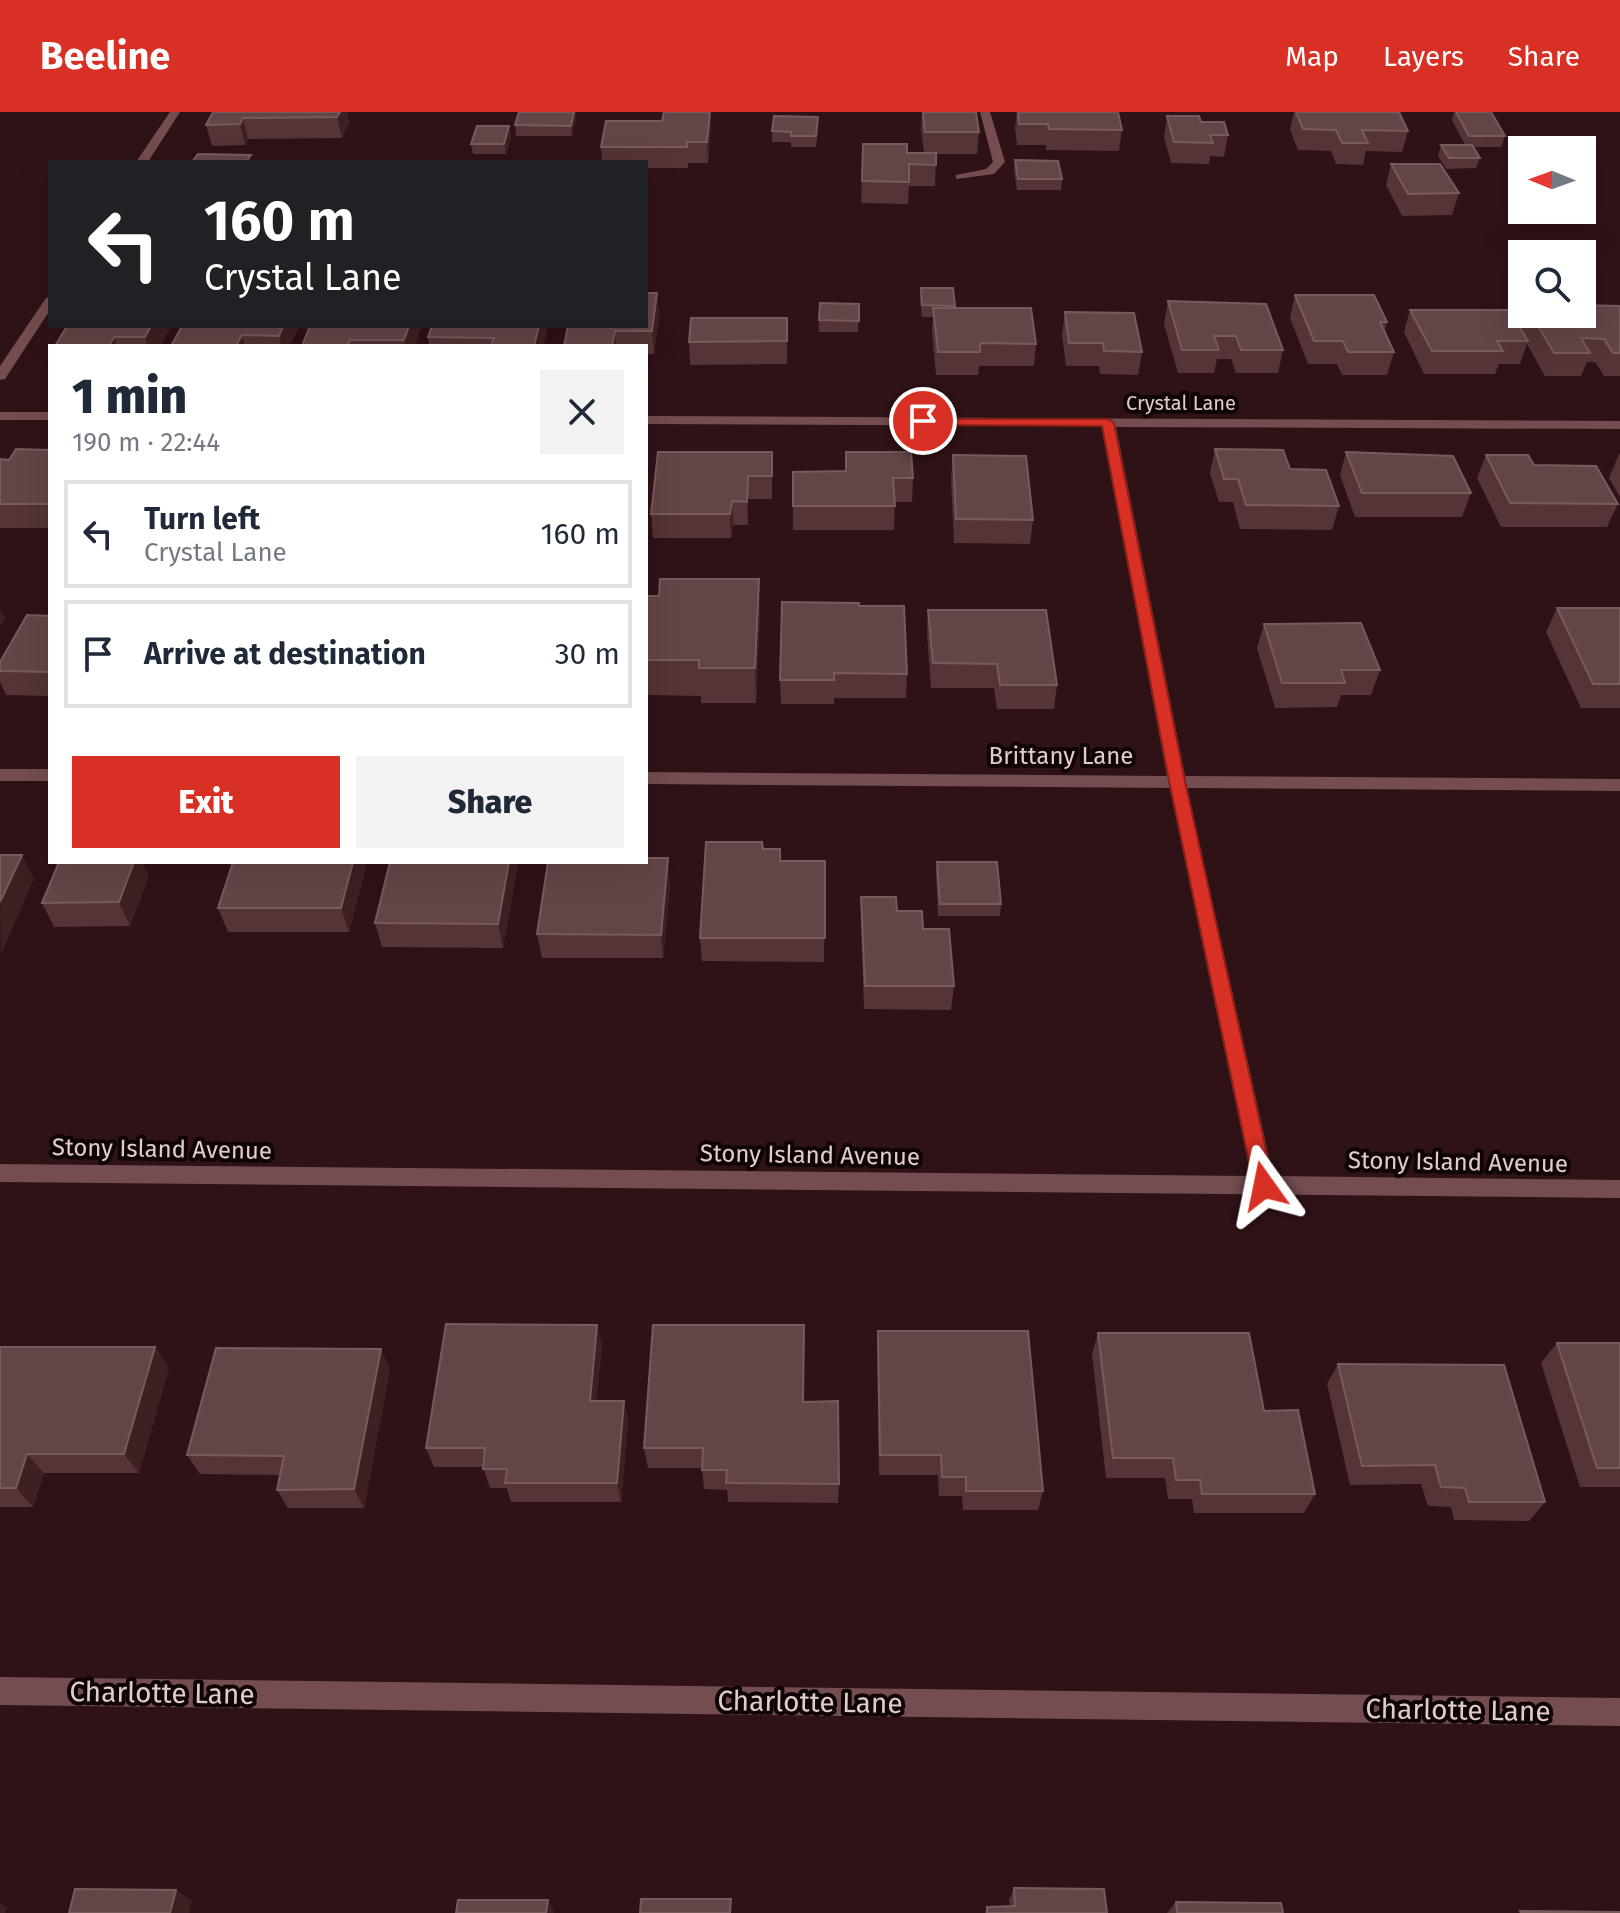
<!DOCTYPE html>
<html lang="en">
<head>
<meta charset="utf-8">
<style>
  :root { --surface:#fff; --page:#f2f2f3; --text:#1f2937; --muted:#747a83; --line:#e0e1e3; --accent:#d93025 }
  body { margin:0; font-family:"Fira Sans",sans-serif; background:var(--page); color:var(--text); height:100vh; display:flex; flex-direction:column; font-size:30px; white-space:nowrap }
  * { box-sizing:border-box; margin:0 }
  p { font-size:26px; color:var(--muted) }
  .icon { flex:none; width:44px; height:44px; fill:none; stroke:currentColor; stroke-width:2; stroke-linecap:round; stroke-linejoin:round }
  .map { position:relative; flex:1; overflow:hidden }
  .side { position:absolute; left:48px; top:232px; width:600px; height:520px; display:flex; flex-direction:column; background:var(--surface); border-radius:0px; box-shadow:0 8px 32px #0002 }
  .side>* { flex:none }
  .guide { position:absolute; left:48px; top:48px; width:600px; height:168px; border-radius:0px; box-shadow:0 8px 32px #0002; background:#202124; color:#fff; overflow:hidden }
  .needle { width:52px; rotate:271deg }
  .buttons { position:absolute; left:1508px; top:24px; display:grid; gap:16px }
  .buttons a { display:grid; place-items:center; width:88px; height:88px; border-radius:0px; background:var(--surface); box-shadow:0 8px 32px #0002; font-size:40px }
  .pin { position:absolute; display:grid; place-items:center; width:68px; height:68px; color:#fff; margin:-34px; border:4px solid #fff; border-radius:50%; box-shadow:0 2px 8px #0007 }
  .me { position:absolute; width:88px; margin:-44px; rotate:348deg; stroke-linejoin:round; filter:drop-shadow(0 0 6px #0008) }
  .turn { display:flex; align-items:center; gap:28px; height:168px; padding:0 24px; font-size:36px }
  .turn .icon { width:104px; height:104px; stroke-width:2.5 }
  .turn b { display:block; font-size:56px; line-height:68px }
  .round { display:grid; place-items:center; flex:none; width:84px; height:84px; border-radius:0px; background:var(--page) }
  .headline { display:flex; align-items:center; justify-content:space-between; height:136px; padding:0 24px }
  h1 { font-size:48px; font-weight:800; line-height:60px }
  .action { display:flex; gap:16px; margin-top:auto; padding:16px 24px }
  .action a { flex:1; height:92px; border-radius:0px; background:var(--accent); color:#fff; font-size:32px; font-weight:800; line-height:92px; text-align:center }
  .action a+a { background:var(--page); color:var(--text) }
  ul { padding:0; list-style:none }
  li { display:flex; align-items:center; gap:24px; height:108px; margin:0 16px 12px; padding:0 8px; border:4px solid var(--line); border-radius:0px }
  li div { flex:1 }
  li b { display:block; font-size:30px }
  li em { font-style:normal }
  header { display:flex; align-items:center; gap:48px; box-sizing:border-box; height:112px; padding:0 40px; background:var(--accent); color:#fff }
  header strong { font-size:38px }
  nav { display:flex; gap:44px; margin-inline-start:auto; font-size:28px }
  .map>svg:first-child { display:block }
</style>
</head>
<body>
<header>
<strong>Beeline</strong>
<nav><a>Map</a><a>Layers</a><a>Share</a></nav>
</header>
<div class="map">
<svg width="1620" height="1801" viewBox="0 0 1620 1801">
  <rect width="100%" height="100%" fill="#2f1215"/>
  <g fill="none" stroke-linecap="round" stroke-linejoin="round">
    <path fill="#734d4f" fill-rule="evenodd" d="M 170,0 L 180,0 L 148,50 L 136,50 Z
      M 980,0 L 990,0 L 1005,50 L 994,62 L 956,67 L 956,63 L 986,57 L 993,50 Z
      M 50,185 L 50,198 L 5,267 L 0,268 L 0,254 L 46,186 Z
      M 0,300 L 50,300 L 50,308 L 0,308 Z
      M 646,304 L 1620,309 L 1620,317 L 1116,315 L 1185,664 L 1620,667 L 1620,679 L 1187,676 L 1273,1064 L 1620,1068 L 1620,1086 L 0,1070 L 0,1052 L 1251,1064 L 1170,676 L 646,672 L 646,660 L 1167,664 L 1102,314 L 646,312 Z
      M 0,657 L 50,657 L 50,669 L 0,669 Z
      M 0,1565 L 1620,1586 L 1620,1614 L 0,1593 Z"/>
  </g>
  <path fill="#543436" d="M 213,0 L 347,0 L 349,10 L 342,26 L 248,27 L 245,33 L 212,34 L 206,13 Z
    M 922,0 L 979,20 L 977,42 L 936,42 L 935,74 L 909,74 L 908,92 L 861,91 L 863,32 L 907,41 L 924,41 L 921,17 Z
    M 1017,0 L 1118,0 L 1122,18 L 1119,39 L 1046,38 L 1046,33 L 1017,33 L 1015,16 Z
    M 1294,0 L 1399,0 L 1408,19 L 1402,40 L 1366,39 L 1363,53 L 1336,52 L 1331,39 L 1298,38 L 1290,17 Z
    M 1454,0 L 1491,0 L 1505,24 L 1501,35 L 1473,35 L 1480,46 L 1476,56 L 1446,57 L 1438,44 L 1441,33 L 1465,33 L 1452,8 Z
    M 1167,4 L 1201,10 L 1228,23 L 1224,45 L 1210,44 L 1209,52 L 1171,51 L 1164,25 Z
    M 576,6 L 572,24 L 516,24 L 515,13 Z
    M 509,14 L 511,25 L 506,42 L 473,42 L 471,32 Z
    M 711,14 L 708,51 L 688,51 L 688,56 L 646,56 L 646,50 L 602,50 L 601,35 Z
    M 818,16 L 816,35 L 791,35 L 791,30 L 772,30 L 772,19 Z
    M 1015,48 L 1062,67 L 1061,78 L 1017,78 L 1014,59 Z
    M 1391,52 L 1459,81 L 1452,103 L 1402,104 L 1386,73 Z
    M 921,176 L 955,194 L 955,196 L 1036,232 L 1034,254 L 979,254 L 978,263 L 936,263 L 932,219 L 933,205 L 922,205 L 920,187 Z
    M 657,181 L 659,204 L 654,242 L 646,242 L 646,234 L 564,234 Z
    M 1295,183 L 1387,210 L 1384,220 L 1394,240 L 1387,263 L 1342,263 L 1337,252 L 1308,252 L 1290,206 Z
    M 1168,189 L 1283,238 L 1278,261 L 1236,261 L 1231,247 L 1217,247 L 1214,261 L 1178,261 L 1164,212 Z
    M 859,192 L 858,220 L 819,220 L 819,208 Z
    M 1620,194 L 1620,264 L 1604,264 L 1595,250 L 1587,250 L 1581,264 L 1545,264 L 1527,232 L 1520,252 L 1499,252 L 1495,262 L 1424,262 L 1404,220 L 1410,198 L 1518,212 L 1522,201 L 1522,202 L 1582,202 Z
    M 1065,200 L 1142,240 L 1138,263 L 1100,262 L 1099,254 L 1066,254 L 1062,223 Z
    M 787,206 L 787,252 L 690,253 L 689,230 Z
    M 67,214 L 169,214 L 170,216 L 160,234 L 55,234 Z
    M 299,214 L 290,234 L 171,234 Z
    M 310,214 L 421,214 L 421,215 L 415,234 L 302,234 Z
    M 548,214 L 543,234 L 429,234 L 428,225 Z
    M 1215,337 L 1290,357 L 1339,394 L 1332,418 L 1240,417 L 1233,390 L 1219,390 L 1210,361 Z
    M 50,338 L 50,416 L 0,416 L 0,347 L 9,348 Z
    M 772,340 L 772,387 L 748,387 L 748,413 L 733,413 L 731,426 L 653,426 L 651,402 Z
    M 846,340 L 913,366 L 912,390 L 895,390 L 894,418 L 793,418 L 793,360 L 846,359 Z
    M 1346,340 L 1471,381 L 1462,405 L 1355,405 L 1340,363 Z
    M 1619,342 L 1620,342 L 1620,385 L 1609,366 Z
    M 953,343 L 1033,408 L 1030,432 L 954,431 L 951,367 Z
    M 1486,343 L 1618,392 L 1607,415 L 1501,415 L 1477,366 Z
    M 646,484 L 760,502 L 756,591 L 701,591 L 701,584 L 646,583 Z
    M 859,494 L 907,562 L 906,586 L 834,586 L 834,592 L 781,592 L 780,568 Z
    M 1557,496 L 1620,496 L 1620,596 L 1581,596 L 1546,520 Z
    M 928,498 L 1057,573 L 1054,597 L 997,597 L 994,576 L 931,576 L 927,522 Z
    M 50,504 L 50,584 L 6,583 L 0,570 L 0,550 Z
    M 1264,512 L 1380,558 L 1371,583 L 1341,583 L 1337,595 L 1275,596 L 1257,536 Z
    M 763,737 L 781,749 L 825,749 L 824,850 L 702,849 L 700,826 Z
    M 367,750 L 349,820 L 228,820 L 218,796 Z
    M 518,750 L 503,836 L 382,835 L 375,811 Z
    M 937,750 L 1001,792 L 1000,804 L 938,804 L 936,762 Z
    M 149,764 L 130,814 L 54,815 L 42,791 Z
    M 670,771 L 663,846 L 542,846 L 537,822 Z
    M 861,785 L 897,799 L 923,817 L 954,874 L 951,898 L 864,897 L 861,809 Z
    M 597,1213 L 602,1234 L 596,1289 L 624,1289 L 628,1309 L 621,1390 L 511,1390 L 507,1376 L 490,1376 L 483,1355 L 434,1355 L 426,1336 Z
    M 878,1219 L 1043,1379 L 1038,1398 L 963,1398 L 962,1384 L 939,1384 L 938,1363 L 879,1363 L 877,1239 Z
    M 1098,1221 L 1264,1299 L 1315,1382 L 1304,1401 L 1194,1401 L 1192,1387 L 1168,1387 L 1165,1366 L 1106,1366 L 1092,1242 Z
    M 1557,1231 L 1620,1231 L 1620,1375 L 1580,1375 L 1541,1251 Z
    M 0,1235 L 155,1235 L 169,1256 L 139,1361 L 44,1361 L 33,1395 L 0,1395 Z
    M 1338,1252 L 1545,1390 L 1529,1409 L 1454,1408 L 1451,1395 L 1428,1394 L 1421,1372 L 1350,1373 L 1327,1272 Z
    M 390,1257 L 364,1396 L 288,1396 L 277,1378 L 280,1363 L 200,1362 L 187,1343 Z
    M 804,1290 L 839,1372 L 838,1391 L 728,1390 L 727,1378 L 704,1377 L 702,1356 L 648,1356 L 644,1336 Z
    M 1014,1776 L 1107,1801 L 985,1801 L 987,1795 L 1010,1794 L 1009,1788 Z
    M 1176,1790 L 1283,1801 L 1167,1801 Z"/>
  <path fill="#3f2022" d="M 340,0 L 347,0 L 349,10 L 342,26 L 337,5 Z
    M 574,0 L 576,0 L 576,6 L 572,24 L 571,14 Z
    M 710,0 L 711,14 L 708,51 L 707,30 Z
    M 243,6 L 248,27 L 245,33 L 240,12 Z
    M 509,14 L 511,25 L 506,42 L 504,32 Z
    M 657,181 L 659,204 L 654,242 L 652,219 Z
    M 151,214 L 169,214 L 170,216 L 160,234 L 148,234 L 145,225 Z
    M 283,214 L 299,214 L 290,234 L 281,234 L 279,224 Z
    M 409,214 L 421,214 L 415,234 L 406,234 L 404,228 Z
    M 539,214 L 548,214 L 543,234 L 534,234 Z
    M 615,219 L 616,234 L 612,234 Z
    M 242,223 L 245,234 L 236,234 Z
    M 114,225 L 117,234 L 109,234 Z
    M 748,364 L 748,413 L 747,390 Z
    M 732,389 L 733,413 L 731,426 L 730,402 Z
    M 759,467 L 760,502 L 756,591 L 755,556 Z
    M 0,496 L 5,506 L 0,514 Z
    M 22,743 L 34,767 L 1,842 L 0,790 Z
    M 668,746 L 670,771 L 663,846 L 661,823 Z
    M 134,750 L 142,750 L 149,764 L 130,814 L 119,790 Z
    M 353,750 L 367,750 L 349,820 L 341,796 Z
    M 509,750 L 518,750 L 503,836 L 498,812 Z
    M 597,1213 L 602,1234 L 594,1309 L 590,1289 Z
    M 155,1235 L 169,1256 L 139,1361 L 124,1342 Z
    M 381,1237 L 390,1257 L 364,1396 L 354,1377 Z
    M 624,1289 L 628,1309 L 621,1390 L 617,1371 Z
    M 27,1342 L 44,1361 L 33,1395 L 16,1376 Z
    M 176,1778 L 192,1789 L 189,1801 L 170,1801 Z
    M 548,1788 L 554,1800 L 554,1801 L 546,1801 Z
    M 0,1791 L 7,1795 L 5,1801 L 0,1801 Z"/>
  <path fill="#634547" stroke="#775a5c" stroke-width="2" d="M 213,0 L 340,0 L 337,5 L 243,6 L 240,12 L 206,13 Z
    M 519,0 L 574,0 L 571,14 L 515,13 Z
    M 664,0 L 710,0 L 707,30 L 687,30 L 687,35 L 601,35 L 606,9 L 662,9 Z
    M 923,0 L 976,0 L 979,20 L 925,20 Z
    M 1018,0 L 1118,0 L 1122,18 L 1049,17 L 1048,12 L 1019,12 Z
    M 1296,0 L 1399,0 L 1408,19 L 1362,18 L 1368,31 L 1342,31 L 1336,18 L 1303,17 Z
    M 1456,0 L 1491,0 L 1505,24 L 1469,24 Z
    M 774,4 L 818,5 L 816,24 L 791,24 L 791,20 L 772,19 Z
    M 1167,4 L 1199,4 L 1201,10 L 1224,10 L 1228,23 L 1210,23 L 1213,31 L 1174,30 Z
    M 477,14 L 509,14 L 504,32 L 471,32 Z
    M 863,32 L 907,32 L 907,41 L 936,41 L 936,53 L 909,52 L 909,70 L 862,69 Z
    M 1441,33 L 1472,33 L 1480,46 L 1449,46 Z
    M 198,42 L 251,43 L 246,50 L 192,50 Z
    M 1015,48 L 1058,49 L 1062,67 L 1018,67 Z
    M 1391,52 L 1440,52 L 1459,81 L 1408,82 Z
    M 921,176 L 953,176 L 955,194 L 922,193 Z
    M 646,181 L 657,181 L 652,219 L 615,219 L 612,234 L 564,234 L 568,214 L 646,214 Z
    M 1295,183 L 1374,183 L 1387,210 L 1380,210 L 1394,240 L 1348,240 L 1343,229 L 1314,229 Z
    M 1168,189 L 1266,192 L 1283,238 L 1241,238 L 1236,224 L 1214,224 L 1219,238 L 1182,238 Z
    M 820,191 L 859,192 L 859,209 L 819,208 Z
    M 1582,193 L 1620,194 L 1620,241 L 1613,241 L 1604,227 L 1581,226 L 1590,241 L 1554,241 L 1531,202 L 1582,202 Z
    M 933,196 L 1031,196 L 1036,232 L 980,231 L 980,240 L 938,240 Z
    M 1410,198 L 1509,198 L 1528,229 L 1497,229 L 1503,239 L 1432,239 Z
    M 1065,200 L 1134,201 L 1142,240 L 1104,239 L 1103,231 L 1069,231 Z
    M 691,206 L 787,206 L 787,229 L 689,230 Z
    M 67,214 L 151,214 L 145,225 L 114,225 L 109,234 L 55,234 Z
    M 182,214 L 283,214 L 279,224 L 242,223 L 236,234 L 171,234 Z
    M 310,214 L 409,214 L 404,228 L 350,228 L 347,234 L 302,234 Z
    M 432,214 L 539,214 L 534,234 L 491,234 L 494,226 L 428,225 Z
    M 16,337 L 50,338 L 50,392 L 0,392 L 0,347 L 9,348 Z
    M 1215,337 L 1283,338 L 1290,357 L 1326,358 L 1339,394 L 1246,393 L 1238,367 L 1224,367 Z
    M 658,340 L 772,340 L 772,364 L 748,364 L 747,390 L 732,389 L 730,402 L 651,402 Z
    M 846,340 L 911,340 L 913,366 L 893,366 L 895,394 L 793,394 L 793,360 L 846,359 Z
    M 1346,340 L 1453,344 L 1471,381 L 1362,381 Z
    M 953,343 L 1026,344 L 1033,408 L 956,407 Z
    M 1486,343 L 1528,343 L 1534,353 L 1596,354 L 1618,392 L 1510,391 Z
    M 660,467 L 759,467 L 755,556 L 699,556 L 699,548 L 646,548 L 646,484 L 659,484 Z
    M 782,490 L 859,491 L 859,494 L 904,494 L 907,562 L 834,561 L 834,568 L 780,568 Z
    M 1557,496 L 1620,496 L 1620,572 L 1593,572 Z
    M 928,498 L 1046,498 L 1057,573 L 1000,573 L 997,552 L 933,551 Z
    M 27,503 L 50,504 L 50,560 L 0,559 L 0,550 Z
    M 1361,511 L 1380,558 L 1341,558 L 1345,571 L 1282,571 L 1264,512 Z
    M 706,730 L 762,730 L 763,737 L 780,737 L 780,749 L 825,749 L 825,826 L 700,826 Z
    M 0,743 L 22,743 L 0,790 Z
    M 646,746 L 668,746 L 661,823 L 537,822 L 548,750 L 646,750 Z
    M 59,750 L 134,750 L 119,790 L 42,791 Z
    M 233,750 L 353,750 L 341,796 L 218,796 Z
    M 390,750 L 509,750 L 498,812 L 375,811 Z
    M 937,750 L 997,750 L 1001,792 L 940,792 Z
    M 861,785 L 896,785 L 897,799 L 922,799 L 923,817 L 949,817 L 954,874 L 865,874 Z
    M 446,1212 L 597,1213 L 590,1289 L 624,1289 L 617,1371 L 505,1371 L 507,1357 L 483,1357 L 485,1336 L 426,1336 Z
    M 653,1213 L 804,1213 L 803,1290 L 838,1289 L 839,1372 L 726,1371 L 727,1358 L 702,1358 L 703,1336 L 644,1336 Z
    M 878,1219 L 1028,1219 L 1043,1379 L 966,1379 L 966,1365 L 942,1365 L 941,1343 L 880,1343 Z
    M 1098,1221 L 1249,1221 L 1264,1299 L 1298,1298 L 1315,1382 L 1202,1382 L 1200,1368 L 1176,1368 L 1173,1346 L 1113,1346 Z
    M 1557,1231 L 1620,1231 L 1620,1356 L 1597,1356 Z
    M 0,1235 L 155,1235 L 124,1342 L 27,1342 L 16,1376 L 0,1376 Z
    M 216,1236 L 381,1237 L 354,1377 L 277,1378 L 284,1344 L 187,1343 Z
    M 1338,1252 L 1504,1253 L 1545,1390 L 1469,1390 L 1465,1376 L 1441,1375 L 1435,1353 L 1362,1354 Z
    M 1014,1776 L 1104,1777 L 1107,1801 L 987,1801 L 987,1795 L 1015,1794 Z
    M 75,1777 L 176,1778 L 170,1801 L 69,1801 Z
    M 641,1787 L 731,1787 L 730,1801 L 640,1801 Z
    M 458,1788 L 548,1788 L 546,1801 L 456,1801 Z
    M 1176,1790 L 1281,1791 L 1283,1801 L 1177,1801 Z
    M 1520,1799 L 1620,1800 L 1620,1801 L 1521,1801 Z"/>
  <path fill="#d93025" stroke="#8d1f18" stroke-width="2" d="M 919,307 L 1108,307 L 1114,311 L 1185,669 L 1274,1074 L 1271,1080 L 1264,1082 L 1257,1080 L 1254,1074 L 1169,669 L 1102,314 L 923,313 L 919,312 Z"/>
  <g text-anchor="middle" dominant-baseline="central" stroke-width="8" stroke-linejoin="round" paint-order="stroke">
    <g font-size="20" fill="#e1cccd" stroke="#0f0404">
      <text x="1181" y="291">Crystal Lane</text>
    </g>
    <g font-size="24" fill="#e1cccd" stroke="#0f0404">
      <text x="1061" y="644">Brittany Lane</text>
      <text transform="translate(162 1037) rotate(1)">Stony Island Avenue</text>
      <text transform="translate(810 1043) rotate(1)">Stony Island Avenue</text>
      <text transform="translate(1458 1050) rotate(1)">Stony Island Avenue</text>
    </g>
    <g font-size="28" fill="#e1cccd" stroke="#0f0404">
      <text transform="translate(162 1581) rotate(1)">Charlotte Lane</text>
      <text transform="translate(810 1590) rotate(1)">Charlotte Lane</text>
      <text transform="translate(1458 1598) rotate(1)">Charlotte Lane</text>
    </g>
  </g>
</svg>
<div class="buttons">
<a><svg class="needle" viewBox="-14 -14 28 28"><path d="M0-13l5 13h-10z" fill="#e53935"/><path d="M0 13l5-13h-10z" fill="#747a83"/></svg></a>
<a><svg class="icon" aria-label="search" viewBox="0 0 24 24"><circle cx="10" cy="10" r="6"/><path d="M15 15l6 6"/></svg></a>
</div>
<div class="pin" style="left:923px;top:309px;background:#d93025"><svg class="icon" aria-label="arrive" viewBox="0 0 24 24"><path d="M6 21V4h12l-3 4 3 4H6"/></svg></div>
<svg class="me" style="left:1264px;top:1074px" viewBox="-20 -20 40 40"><path d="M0-17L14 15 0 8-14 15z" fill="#d93025" stroke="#fff" stroke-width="4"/></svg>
<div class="guide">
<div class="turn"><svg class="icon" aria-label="left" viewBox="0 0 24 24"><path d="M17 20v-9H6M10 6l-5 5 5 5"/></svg><div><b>160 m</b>Crystal Lane</div></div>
</div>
<section class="side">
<div class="headline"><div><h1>1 min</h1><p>190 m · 22:44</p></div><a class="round"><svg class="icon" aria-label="close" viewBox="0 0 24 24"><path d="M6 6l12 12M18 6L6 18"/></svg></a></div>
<ul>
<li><svg class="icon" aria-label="left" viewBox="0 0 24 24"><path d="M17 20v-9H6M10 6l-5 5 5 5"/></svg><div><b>Turn left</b><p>Crystal Lane</p></div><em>160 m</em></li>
<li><svg class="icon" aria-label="arrive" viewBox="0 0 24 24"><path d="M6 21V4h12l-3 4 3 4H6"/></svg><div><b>Arrive at destination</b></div><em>30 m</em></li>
</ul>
<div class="action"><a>Exit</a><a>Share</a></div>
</section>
</div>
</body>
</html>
